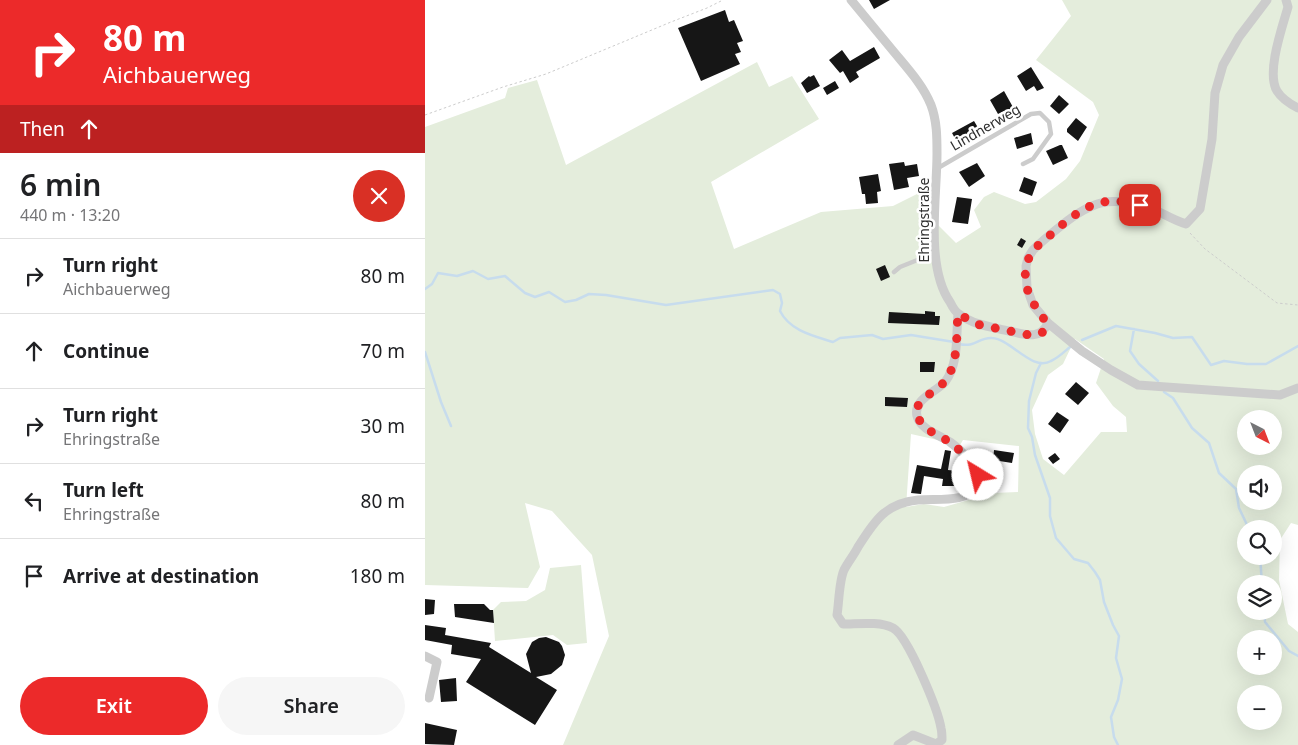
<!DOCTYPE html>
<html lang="en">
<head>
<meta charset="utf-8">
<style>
  :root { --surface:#fff; --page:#f6f6f6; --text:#202124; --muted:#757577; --line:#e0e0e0; --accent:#ec2a2a }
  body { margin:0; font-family:"Noto Sans",sans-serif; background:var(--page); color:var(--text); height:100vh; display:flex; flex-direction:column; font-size:19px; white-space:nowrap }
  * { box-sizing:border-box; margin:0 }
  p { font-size:16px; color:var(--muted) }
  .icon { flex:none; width:28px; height:28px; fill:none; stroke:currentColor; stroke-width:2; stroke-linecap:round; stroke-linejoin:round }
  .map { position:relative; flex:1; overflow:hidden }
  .details { display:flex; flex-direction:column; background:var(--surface); width:425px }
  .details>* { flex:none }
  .hud { background:#ec2a2a; color:#fff; overflow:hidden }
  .needle { width:32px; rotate:138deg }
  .fabs { position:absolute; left:812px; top:410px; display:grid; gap:10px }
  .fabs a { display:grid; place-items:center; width:45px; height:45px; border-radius:50%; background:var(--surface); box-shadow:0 5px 20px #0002; font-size:25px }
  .pin { position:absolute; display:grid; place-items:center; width:42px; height:42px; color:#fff; margin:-21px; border-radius:10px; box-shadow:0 2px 8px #0006 }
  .me { position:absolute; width:55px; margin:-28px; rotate:324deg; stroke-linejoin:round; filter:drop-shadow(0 0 4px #0008) }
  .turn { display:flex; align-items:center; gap:18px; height:105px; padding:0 20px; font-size:22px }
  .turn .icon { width:65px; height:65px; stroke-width:2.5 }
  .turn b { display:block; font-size:35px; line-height:42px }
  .then { display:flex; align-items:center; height:48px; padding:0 20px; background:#0003; gap:10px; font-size:19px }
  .round { display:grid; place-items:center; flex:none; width:52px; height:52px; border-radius:26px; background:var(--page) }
  .headline { display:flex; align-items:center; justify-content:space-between; height:85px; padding:0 20px }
  h1 { font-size:30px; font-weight:600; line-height:38px }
  .action { display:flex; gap:10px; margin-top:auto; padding:10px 20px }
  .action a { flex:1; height:58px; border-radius:30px; background:var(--accent); color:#fff; font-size:20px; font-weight:600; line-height:58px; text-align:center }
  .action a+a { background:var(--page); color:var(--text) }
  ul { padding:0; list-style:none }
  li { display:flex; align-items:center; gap:15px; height:75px; padding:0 20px; border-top:1px solid var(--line) }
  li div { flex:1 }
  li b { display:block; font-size:19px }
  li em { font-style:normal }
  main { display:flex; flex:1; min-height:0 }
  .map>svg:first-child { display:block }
</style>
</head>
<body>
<main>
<section class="details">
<div class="hud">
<div class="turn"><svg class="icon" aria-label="right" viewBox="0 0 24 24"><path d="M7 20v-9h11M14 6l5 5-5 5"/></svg><div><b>80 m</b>Aichbauerweg</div></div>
<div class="then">Then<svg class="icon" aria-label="ahead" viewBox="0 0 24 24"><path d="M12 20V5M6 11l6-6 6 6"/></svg></div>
</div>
<div class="headline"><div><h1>6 min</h1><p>440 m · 13:20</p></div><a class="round" style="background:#d93025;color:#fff"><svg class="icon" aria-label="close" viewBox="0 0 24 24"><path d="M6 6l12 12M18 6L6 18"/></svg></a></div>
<ul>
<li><svg class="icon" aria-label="right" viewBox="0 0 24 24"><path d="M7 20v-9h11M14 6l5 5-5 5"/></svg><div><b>Turn right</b><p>Aichbauerweg</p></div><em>80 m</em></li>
<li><svg class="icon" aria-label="ahead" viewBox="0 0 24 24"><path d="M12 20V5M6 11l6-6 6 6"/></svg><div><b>Continue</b></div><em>70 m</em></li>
<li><svg class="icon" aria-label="right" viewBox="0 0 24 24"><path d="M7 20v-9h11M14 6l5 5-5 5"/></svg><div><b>Turn right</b><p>Ehringstraße</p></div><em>30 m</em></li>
<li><svg class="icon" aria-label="left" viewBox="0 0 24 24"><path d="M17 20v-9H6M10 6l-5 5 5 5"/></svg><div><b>Turn left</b><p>Ehringstraße</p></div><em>80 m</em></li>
<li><svg class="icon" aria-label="arrive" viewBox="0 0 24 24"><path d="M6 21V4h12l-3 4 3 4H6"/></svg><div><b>Arrive at destination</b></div><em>180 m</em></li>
</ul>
<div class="action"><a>Exit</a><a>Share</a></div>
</section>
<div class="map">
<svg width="873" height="745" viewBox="0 0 873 745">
  <rect width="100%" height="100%" fill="#fff"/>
  <path fill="#e4eddc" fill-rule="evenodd" d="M 637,0 L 873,0 L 873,525 L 866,523 L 855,540 L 854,580 L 863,624 L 873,632 L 873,745 L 138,745 L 184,636 L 167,555 L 127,511 L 100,503 L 115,567 L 103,588 L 0,585 L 0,127 L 80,98 L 83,88 L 112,80 L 141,165 L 332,62 L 344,87 L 367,76 L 394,119 L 286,182 L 309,249 L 396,212 L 468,206 L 504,188 L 504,216 L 531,243 L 556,227 L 549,210 L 559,197 L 569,192 L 600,204 L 611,202 L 641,179 L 655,161 L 674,115 L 668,102 L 611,60 L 646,16 ZM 650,339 L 679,359 L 671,383 L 688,406 L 701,417 L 702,432 L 676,432 L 639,475 L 618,459 L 610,434 L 607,410 L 623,375 L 638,364 ZM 821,419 L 849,419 L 849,446 L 821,446 ZM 486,434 L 535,445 L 538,440 L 594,446 L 593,492 L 568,493 L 519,507 L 499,504 L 481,507 ZM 821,474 L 849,474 L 849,501 L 821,501 ZM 821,529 L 849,529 L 849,556 L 821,556 ZM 821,584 L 849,584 L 849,611 L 821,611 ZM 821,639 L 849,639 L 849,666 L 821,666 ZM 821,694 L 849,694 L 849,721 L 821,721 Z
    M 156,565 L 162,643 L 142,645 L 128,635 L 70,641 L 68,610 L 76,602 L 101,601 L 120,590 L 125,568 Z"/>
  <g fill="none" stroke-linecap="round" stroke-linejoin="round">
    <path stroke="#c7dced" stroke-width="2.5" d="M 0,289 L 7,284 L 13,273 L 32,276 L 48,271 L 63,279 L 80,276 L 100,293 L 110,297 L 124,292 L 140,302 L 151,300 L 164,294 L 181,295 L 241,305 L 348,290 L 355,294 L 357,303 L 355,311 C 365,331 389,336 408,342 L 415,338 L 447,335 L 458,339 L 486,335 L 529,342
      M 709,329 L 705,351 L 714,364 L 733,381
      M 657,340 L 691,326 L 730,333 L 748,338 L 767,337 L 786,365 L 799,361 L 822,364 L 841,364 L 873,346
      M 534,344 C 550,348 554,337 567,338 C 586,339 607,372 626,361 C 633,358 639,352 645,347
      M 0,352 L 16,402 L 26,426
      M 616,363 L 611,373 L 604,401 L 603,428 L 607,437 L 610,455 L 625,498 L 625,516 L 631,538 L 649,559 L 663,563 L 670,572 L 675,580 L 679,602 L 688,625 L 694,636 L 691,658 L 697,679 L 693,700 L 686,717 L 689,737 L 693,745
      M 739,392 L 748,398 L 767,428 L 784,443 L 794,473 L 811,489 L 814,508 L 824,529
      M 835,556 L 837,584
      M 839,611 L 840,622 L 864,651 L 873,656"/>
  </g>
  <path fill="#161616" d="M 444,0 L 465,0 L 449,9 Z
    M 300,10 L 304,22 L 309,20 L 318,41 L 312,43 L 316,52 L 310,54 L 315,64 L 276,81 L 253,28 Z
    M 449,47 L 455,58 L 431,72 L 434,77 L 425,83 L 418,71 L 415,73 L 404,60 L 417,50 L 425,61 Z
    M 606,67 L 619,88 L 612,91 L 609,86 L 601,91 L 592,76 Z
    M 389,75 L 395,86 L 382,93 L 376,83 L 384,76 L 385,77 Z
    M 410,81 L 414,88 L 402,95 L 398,88 Z
    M 579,91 L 589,109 L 587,111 L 589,114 L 583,118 L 579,111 L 573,114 L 565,100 Z
    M 634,95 L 644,104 L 634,114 L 625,106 Z
    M 651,118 L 662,127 L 653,141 L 642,132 L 642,129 Z
    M 549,121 L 555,131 L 533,144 L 527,133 Z
    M 606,133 L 608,144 L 592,149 L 589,138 Z
    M 635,145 L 637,145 L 643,158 L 628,165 L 621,151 Z
    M 479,162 L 480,166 L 492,164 L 494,176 L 482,178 L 484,187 L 469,190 L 464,164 Z
    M 552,163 L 560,176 L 544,187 L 534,172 Z
    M 453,174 L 456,191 L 452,192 L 453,203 L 441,204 L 440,194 L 437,194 L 434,177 Z
    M 599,177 L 612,182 L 607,196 L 594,191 Z
    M 532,197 L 547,199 L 543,224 L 527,222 Z
    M 596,238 L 601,241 L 597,248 L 592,245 Z
    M 460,265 L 465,277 L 456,281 L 451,269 Z
    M 500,311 L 510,312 L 510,316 L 515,316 L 514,325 L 463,323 L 464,312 L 500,314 Z
    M 495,362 L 510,362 L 509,372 L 495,372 Z
    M 651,382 L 664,393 L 653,405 L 640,394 Z
    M 460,397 L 483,398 L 482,407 L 460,406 Z
    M 632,412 L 644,420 L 635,433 L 623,424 Z
    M 520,450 L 526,451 L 523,470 L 532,471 L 532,474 L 542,473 L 543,484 L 532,486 L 517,486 L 518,479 L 499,476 L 496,494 L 486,493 L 492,465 L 516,469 Z
    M 569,450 L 589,453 L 587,463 L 568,460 Z
    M 630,453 L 635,459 L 628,464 L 623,458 Z
    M 0,599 L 10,600 L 9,614 L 0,615 Z
    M 29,604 L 59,604 L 65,610 L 68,610 L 69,623 L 30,617 Z
    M 0,625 L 21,628 L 20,635 L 66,643 L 64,647 L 106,673 L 101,654 L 107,642 L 114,638 L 121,637 L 134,642 L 137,646 L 140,655 L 137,665 L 126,674 L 111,677 L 132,690 L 110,725 L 41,682 L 56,659 L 26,654 L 27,645 L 0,640 Z
    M 31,678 L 32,701 L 16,702 L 14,680 Z
    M 0,723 L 32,730 L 29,745 L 0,744 Z"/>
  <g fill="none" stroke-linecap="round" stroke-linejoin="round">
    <path stroke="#ccc" stroke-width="1" stroke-dasharray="2.5 2.5" stroke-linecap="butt" d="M 0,115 L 78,87 L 121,74 L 246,22 L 282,8 L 298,0
      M 765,233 L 780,249 L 852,303 L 873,305"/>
    <path stroke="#ccc" stroke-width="4.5" d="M 513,168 L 606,114 L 615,113 L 624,122 L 626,134 L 608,159 L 598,164
      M 469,272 L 475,267 L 510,253"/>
    <path stroke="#ccc" stroke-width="9" d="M 426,0 C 440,17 455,35 469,52 C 483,69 498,85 506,105 C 512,121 512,137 512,154 C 512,197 500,266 525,302 C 527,306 530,312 534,314 C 548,325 567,327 584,331 C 599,334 615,341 623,323
      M 842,0 L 814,37 L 798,65 L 790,93 L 787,139 L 775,209 L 761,224 C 747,220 735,211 722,207 C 684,196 667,201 637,225 C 627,233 617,241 608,250 L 603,258 L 601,266 L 602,288 L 608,305 L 623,323 L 657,351 L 686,370 L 713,385 L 855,395 L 873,388
      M 861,0 L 863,7 C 857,28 841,73 852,91 C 857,99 865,104 873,108
      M 0,656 L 12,662 L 4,698
      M 473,745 L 488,735 L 511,744 L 517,740 C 517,736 517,732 516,728 C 513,710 483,636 468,628 C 454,621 433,624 418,624 L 412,615 C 414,603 414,581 419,570 C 423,562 429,555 433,547 C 449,522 460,503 493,500 C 512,498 541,504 554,485 C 556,470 536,450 525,442 C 514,435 495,429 492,416 C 488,399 511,392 520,382 C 534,364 531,335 533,314"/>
  </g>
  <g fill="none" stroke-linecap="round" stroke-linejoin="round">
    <path stroke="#ec2a2a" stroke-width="9" stroke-dasharray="0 16.2" d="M 553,475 C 546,463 537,451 526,443 C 516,436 502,432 495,421 C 481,403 512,392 520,381 C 534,363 531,335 533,314 L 555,325 L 604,335 L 612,335 L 617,333 L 622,323 C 605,301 591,278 608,250 C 618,241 628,233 638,224 C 664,203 681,196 715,205"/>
  </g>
  <g text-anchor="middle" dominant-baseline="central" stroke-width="5" stroke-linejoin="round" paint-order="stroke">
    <g font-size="14" fill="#2f2f2f" stroke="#fff">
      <text transform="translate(560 127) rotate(-30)">Lindnerweg</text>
      <text transform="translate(498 220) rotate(-90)">Ehringstraße</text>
    </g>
  </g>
</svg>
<div class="fabs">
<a><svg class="needle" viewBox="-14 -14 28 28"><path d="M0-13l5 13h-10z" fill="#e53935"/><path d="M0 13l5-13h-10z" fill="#757577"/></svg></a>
<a><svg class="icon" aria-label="sound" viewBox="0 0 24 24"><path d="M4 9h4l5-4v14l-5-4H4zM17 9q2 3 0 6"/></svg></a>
<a><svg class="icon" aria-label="search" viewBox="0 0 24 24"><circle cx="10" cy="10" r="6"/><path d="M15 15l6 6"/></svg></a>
<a><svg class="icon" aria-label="layers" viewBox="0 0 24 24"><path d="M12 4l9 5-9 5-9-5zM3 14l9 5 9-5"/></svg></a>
<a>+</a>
<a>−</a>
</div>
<div class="pin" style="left:715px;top:205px;background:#d93025"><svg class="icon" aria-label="arrive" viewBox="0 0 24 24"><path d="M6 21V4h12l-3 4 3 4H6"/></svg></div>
<svg class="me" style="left:553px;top:475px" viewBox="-20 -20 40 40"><circle r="19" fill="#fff"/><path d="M0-13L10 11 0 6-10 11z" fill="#ec2a2a"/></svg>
</div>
</main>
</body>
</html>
